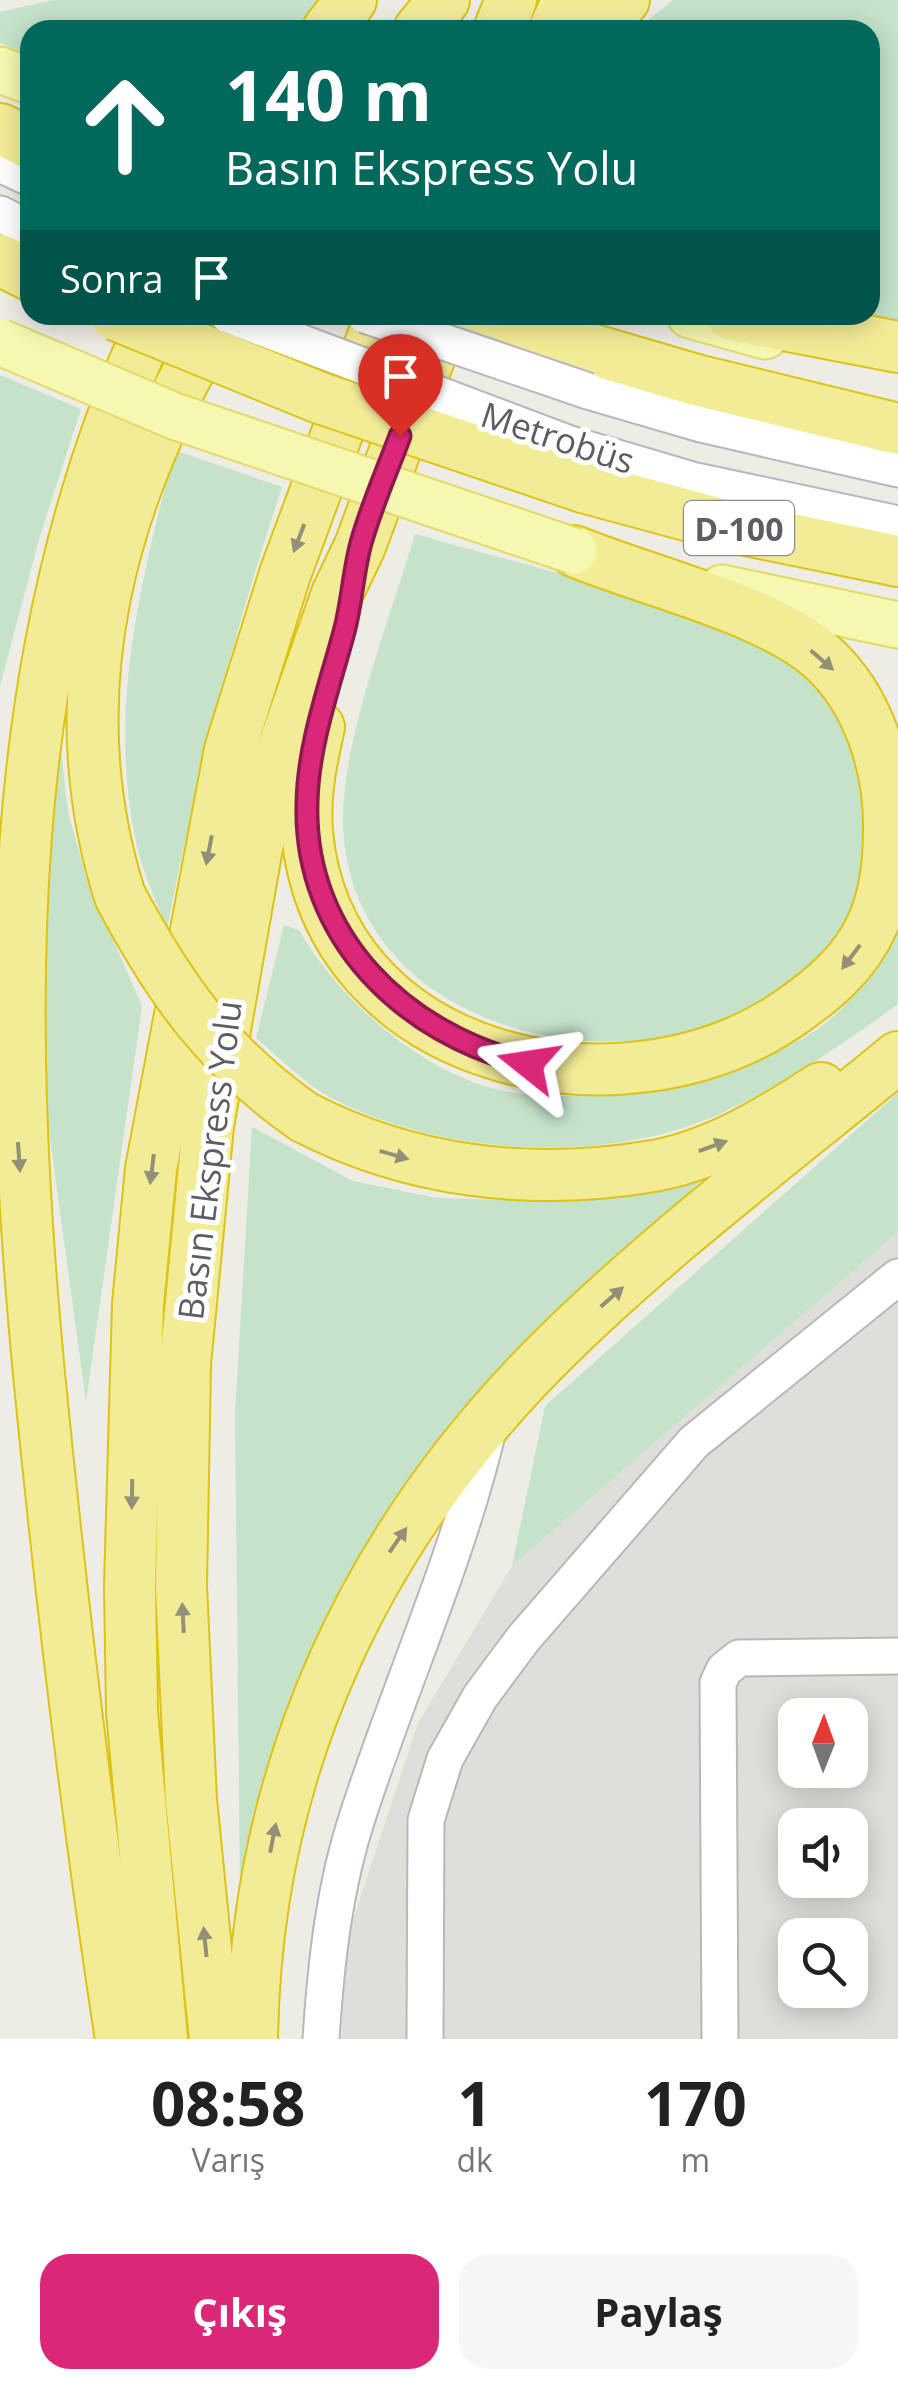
<!DOCTYPE html>
<html lang="tr">
<head>
<meta charset="utf-8">
<style>
  :root { --surface:#fff; --page:#f6f6f6; --text:#222; --muted:#767676; --accent:#db2777 }
  body { margin:0; font-family:"Open Sans",sans-serif; background:var(--page); color:var(--text); height:100vh; display:flex; flex-direction:column; font-size:38px; white-space:nowrap }
  * { box-sizing:border-box; margin:0 }
  p { font-size:32px; color:var(--muted) }
  .icon { flex:none; width:55px; height:55px; fill:none; stroke:currentColor; stroke-width:2; stroke-linecap:round; stroke-linejoin:round }
  .map { position:relative; height:2039px; overflow:hidden }
  .drawer { display:flex; flex-direction:column; background:var(--surface); flex:1 }
  .drawer>* { flex:none }
  .hud { position:absolute; left:20px; top:20px; width:860px; height:305px; border-radius:30px; box-shadow:0 5px 25px #0003; background:#00695c; color:#fff; overflow:hidden }
  .needle { width:65px; rotate:1deg }
  .buttons { position:absolute; left:778px; top:1698px; display:grid; gap:20px }
  .buttons a { display:grid; place-items:center; width:90px; height:90px; border-radius:20px; background:var(--surface); box-shadow:0 5px 25px #0003; font-size:50px }
  .pin { position:absolute; display:grid; place-items:center; width:85px; height:85px; color:#fff; margin:-102px -42px; border-radius:50% 50% 50% 0; rotate:-45deg; box-shadow:0 0 10px #0007 }
  .pin .icon { rotate:45deg }
  .me { position:absolute; width:110px; margin:-55px; rotate:285deg; stroke-linejoin:round; filter:drop-shadow(0 0 8px #0008) }
  .turn { display:flex; align-items:center; gap:35px; height:210px; padding:0 40px; font-size:45px }
  .turn .icon { width:130px; height:130px; stroke-width:2.5 }
  .turn b { display:block; font-size:70px; line-height:85px }
  .then { display:flex; align-items:center; height:95px; padding:0 40px; background:#0003; gap:20px; font-size:38px }
  .eta { display:flex; justify-content:space-evenly; align-items:center; height:170px; text-align:center }
  .eta b { font-size:60px; font-weight:700; line-height:70px }
  .action { display:flex; gap:20px; margin-top:auto; padding:20px 40px }
  .action a { flex:1; height:115px; border-radius:30px; background:var(--accent); color:#fff; font-size:40px; font-weight:700; line-height:115px; text-align:center }
  .action a+a { background:var(--page); color:var(--text) }
  .map>svg:first-child { display:block }
</style>
</head>
<body>
<div class="map">
<svg width="898" height="2039" viewBox="0 0 898 2039">
  <rect width="100%" height="100%" fill="#eeede5"/>
  <path fill="#dfdfd9" fill-rule="evenodd" d="M 898,1232 L 898,2039 L 341,2039 L 348,1935 L 418,1723 L 512,1566 ZM 795,1715 L 850,1715 L 850,1770 L 795,1770 ZM 795,1825 L 850,1825 L 850,1880 L 795,1880 ZM 795,1935 L 850,1935 L 850,1990 L 795,1990 Z"/>
  <path fill="#c4e3c9" d="M 53,0 L 328,0 L 308,30 L 30,30 L 30,55 L 0,43 L 0,12 Z
    M 673,0 L 898,0 L 898,333 L 829,315 L 870,315 L 870,30 L 636,30 Z
    M 0,375 L 81,409 L 39,539 L 0,686 Z
    M 174,450 L 282,487 C 234,632 196,778 167,929 C 156,900 142,871 136,842 C 107,708 142,580 174,450 Z
    M 415,534 C 479,552 544,569 608,587 C 670,604 741,617 793,658 C 842,696 872,765 868,826 C 866,849 870,887 860,908 C 754,1115 351,1077 343,824 C 341,742 391,616 415,534 Z
    M 60,741 L 68,812 L 87,880 L 142,1006 L 86,1402 L 38,1051 L 37,924 Z
    M 898,923 L 898,1004 C 842,1045 787,1082 724,1112 C 608,1166 445,1156 333,1099 C 306,1085 280,1058 256,1038 L 284,925 L 299,930 C 341,1004 435,1086 524,1094 C 617,1103 729,1083 810,1034 C 850,1010 878,964 898,923 Z
    M 898,1093 L 898,1232 L 512,1566 L 545,1406 Z
    M 252,1127 L 353,1181 L 437,1198 L 541,1201 L 650,1189 L 717,1165 L 585,1293 L 360,1559 L 308,1656 L 258,1796 L 240,1888 L 235,1414 Z"/>
  <g fill="none" stroke-linecap="round" stroke-linejoin="round">
    <defs>
      <path id="minor" d="M 0,164 L 30,178
        M 0,214 L 30,229
        M 588,391 L 701,424 L 898,469
        M 570,444 L 692,480 L 898,524
        M 321,2039 C 326,1963 334,1887 358,1815 C 400,1685 458,1559 489,1426
        M 425,2039 L 426,1820 L 445,1759 L 480,1697 L 523,1639 L 694,1442 L 898,1277
        M 720,2039 L 718,1683 L 724,1670 L 739,1658 L 898,1656"/>
      <path id="major" d="M 0,70 L 30,81
        M 690,315 L 765,336
        M 722,588 L 898,625"/>
      <path id="highway" d="M 328,30 L 351,0
        M 419,30 L 444,0
        M 499,30 L 511,0
        M 554,30 L 568,0
        M 594,30 L 624,0
        M 0,129 L 30,143
        M 0,260 L 30,275
        M 475,315 L 696,380 L 898,429
        M 732,315 L 898,347
        M 583,487 L 727,526 L 898,561
        M 319,727 C 311,762 304,796 307,832 C 328,1064 621,1130 791,1012 C 824,989 855,963 872,925 C 886,895 889,862 889,829 C 890,769 869,700 823,658 C 767,608 646,581 574,551
        M 120,896 C 55,692 112,492 221,315
        M 304,1117 C 410,1172 529,1186 647,1167 C 709,1158 769,1122 821,1088
        M 121,2039 C 87,1818 61,1597 39,1374 C 5,1015 0,641 156,315
        M 162,2039 L 132,1712 L 130,1586 L 138,1304 L 151,1169 L 230,750 L 285,574 L 381,315
        M 215,2039 L 191,1800 L 181,1586 L 185,1364 L 208,1126 L 257,847 L 280,757 L 337,594 L 360,546 L 445,315
        M 252,2039 C 256,1769 365,1534 558,1345 C 663,1242 784,1151 898,1057"/>
    </defs>
    <use href="#minor" stroke="#b7b8bd" stroke-width="39"/>
    <use href="#major" stroke="#e4d867" stroke-width="49"/>
    <use href="#highway" stroke="#ddc316" stroke-width="54"/>
    <use href="#minor" stroke="#fff" stroke-width="35"/>
    <use href="#major" stroke="#f6f7b0" stroke-width="45"/>
    <use href="#highway" stroke="#f3ec97" stroke-width="50"/>
    <defs>
      <path id="minor-bridge" d="M 228,315 L 570,444
        M 365,315 L 588,391"/>
      <path id="major-bridge" d="M 0,342 L 174,416 L 574,551"/>
      <path id="highway-bridge" d="M 116,315 L 320,398 L 583,487
        M 120,896 C 170,990 217,1056 304,1117"/>
    </defs>
    <use href="#minor-bridge" stroke="#b7b8bd" stroke-width="39" stroke-linecap="butt"/>
    <use href="#major-bridge" stroke="#e4d867" stroke-width="49" stroke-linecap="butt"/>
    <use href="#highway-bridge" stroke="#ddc316" stroke-width="54" stroke-linecap="butt"/>
    <use href="#minor-bridge" stroke="#fff" stroke-width="35"/>
    <use href="#major-bridge" stroke="#f6f7b0" stroke-width="45"/>
    <use href="#highway-bridge" stroke="#f3ec97" stroke-width="50"/>
  </g>
  <defs><path id="oneway-solid" d="M-6-.8H1V-3.2L6.5 0L1 3.2V.8H-6Z" transform="scale(2.5)"/></defs>
  <g fill="#929076">
    <use href="#oneway-solid" transform="translate(299 538) rotate(111)"/>
    <use href="#oneway-solid" transform="translate(822 660) rotate(41)"/>
    <use href="#oneway-solid" transform="translate(209 850) rotate(101)"/>
    <use href="#oneway-solid" transform="translate(851 957) rotate(127)"/>
    <use href="#oneway-solid" transform="translate(713 1146) rotate(-20)"/>
    <use href="#oneway-solid" transform="translate(394 1155) rotate(16)"/>
    <use href="#oneway-solid" transform="translate(19 1157) rotate(86)"/>
    <use href="#oneway-solid" transform="translate(152 1169) rotate(97)"/>
    <use href="#oneway-solid" transform="translate(612 1297) rotate(-41)"/>
    <use href="#oneway-solid" transform="translate(132 1494) rotate(91)"/>
    <use href="#oneway-solid" transform="translate(398 1540) rotate(-55)"/>
    <use href="#oneway-solid" transform="translate(183 1618) rotate(-93)"/>
    <use href="#oneway-solid" transform="translate(273 1838) rotate(-79)"/>
    <use href="#oneway-solid" transform="translate(205 1942) rotate(-96)"/>
  </g>
  <g fill="none" stroke-linecap="round" stroke-linejoin="round">
    <defs>
      <path id="route" d="M 400,436 C 387,471 371,507 361,543 C 353,572 352,603 344,632 C 329,688 308,745 307,803 C 303,937 404,1034 528,1064"/>
    </defs>
    <use href="#route" stroke="#8e194d" stroke-width="25"/>
    <use href="#route" stroke="#db2777" stroke-width="18"/>
  </g>
  <g text-anchor="middle" dominant-baseline="central" stroke-width="10" stroke-linejoin="round" paint-order="stroke">
    <rect fill="#fff" stroke="#8e8e92" stroke-width="2.5" x="684" y="501" width="110" height="54" rx="8"/>
    <g font-size="32" font-weight="bold" fill="#5d5e64">
      <text x="739" y="528">D-100</text>
    </g>
    <g font-size="35" fill="#5d5e64" stroke="#fff">
      <text transform="translate(558 437) rotate(18)">Metrobüs</text>
      <text transform="translate(209 1160) rotate(-83)">Basın Ekspress Yolu</text>
    </g>
  </g>
</svg>
<div class="buttons">
<a><svg class="needle" viewBox="-14 -14 28 28"><path d="M0-13l5 13h-10z" fill="#e53935"/><path d="M0 13l5-13h-10z" fill="#767676"/></svg></a>
<a><svg class="icon" aria-label="sound" viewBox="0 0 24 24"><path d="M4 9h4l5-4v14l-5-4H4zM17 9q2 3 0 6"/></svg></a>
<a><svg class="icon" aria-label="search" viewBox="0 0 24 24"><circle cx="10" cy="10" r="6"/><path d="M15 15l6 6"/></svg></a>
</div>
<div class="pin" style="left:400px;top:436px;background:#d93025"><svg class="icon" aria-label="arrive" viewBox="0 0 24 24"><path d="M6 21V4h12l-3 4 3 4H6"/></svg></div>
<svg class="me" style="left:528px;top:1064px" viewBox="-20 -20 40 40"><path d="M0-17L14 15 0 8-14 15z" fill="#db2777" stroke="#fff" stroke-width="4"/></svg>
<div class="hud">
<div class="turn"><svg class="icon" aria-label="ahead" viewBox="0 0 24 24"><path d="M12 20V5M6 11l6-6 6 6"/></svg><div><b>140 m</b>Basın Ekspress Yolu</div></div>
<div class="then">Sonra<svg class="icon" aria-label="arrive" viewBox="0 0 24 24"><path d="M6 21V4h12l-3 4 3 4H6"/></svg></div>
</div>
</div>
<section class="drawer">
<div class="eta">
<div><b>08:58</b><p>Varış</p></div>
<div><b>1</b><p>dk</p></div>
<div><b>170</b><p>m</p></div>
</div>
<div class="action"><a>Çıkış</a><a>Paylaş</a></div>
</section>
</body>
</html>
